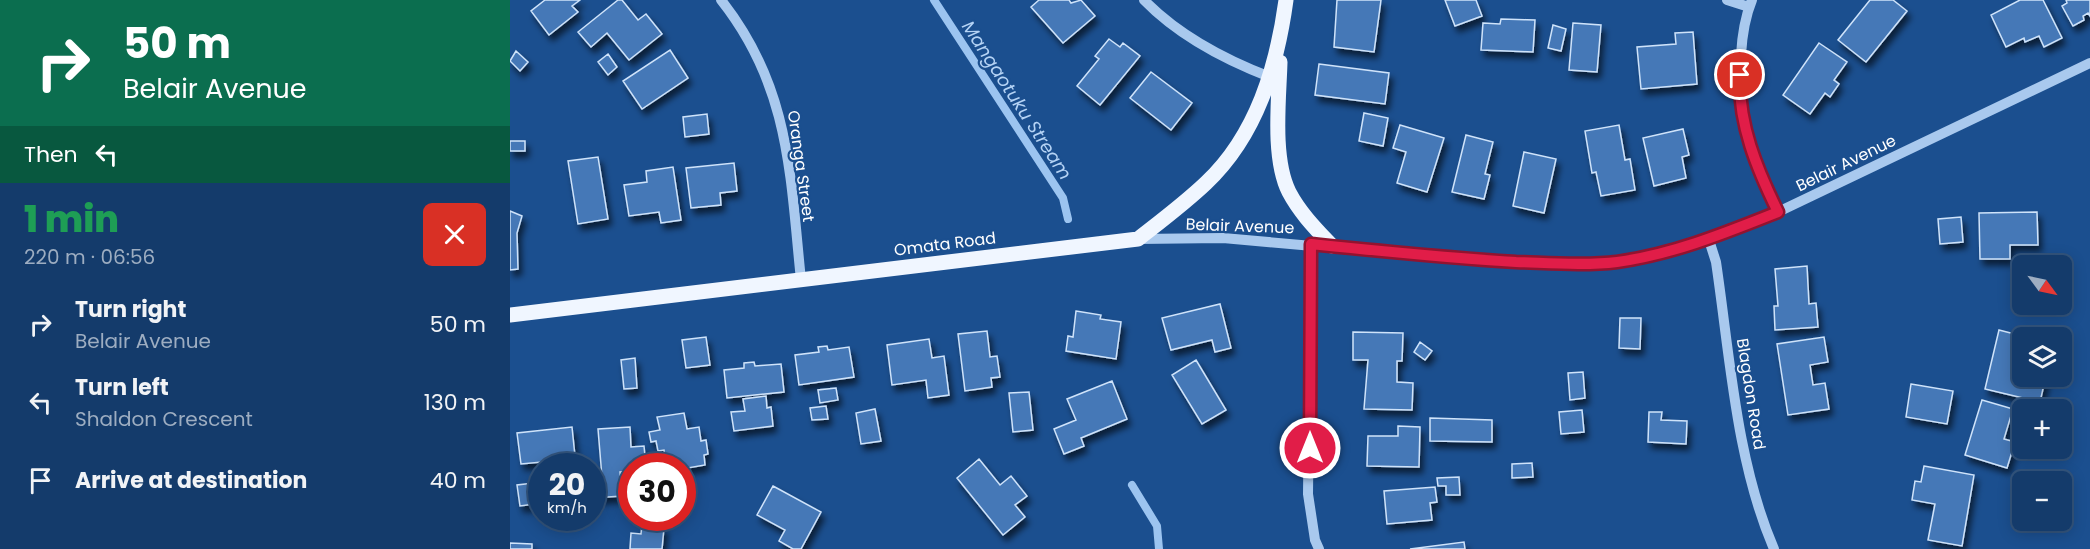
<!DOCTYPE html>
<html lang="en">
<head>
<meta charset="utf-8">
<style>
  :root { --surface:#143b6b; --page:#214673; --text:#f1f3f6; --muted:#9dadc1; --line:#33557e }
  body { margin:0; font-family:Poppins,sans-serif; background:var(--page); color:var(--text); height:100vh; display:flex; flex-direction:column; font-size:22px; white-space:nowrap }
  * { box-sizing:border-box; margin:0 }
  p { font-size:20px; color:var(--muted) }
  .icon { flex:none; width:33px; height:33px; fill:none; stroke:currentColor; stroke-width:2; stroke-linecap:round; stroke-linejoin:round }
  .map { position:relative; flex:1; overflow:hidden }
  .drawer { display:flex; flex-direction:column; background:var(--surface); width:510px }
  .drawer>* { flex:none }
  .hud { background:#0b6e4f; color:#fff; overflow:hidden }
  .needle { width:39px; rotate:123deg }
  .controls { position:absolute; left:1502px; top:255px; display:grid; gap:12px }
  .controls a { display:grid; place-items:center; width:60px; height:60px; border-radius:9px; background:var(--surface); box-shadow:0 3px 15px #0003,0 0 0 2px var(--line); font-size:30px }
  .speed { position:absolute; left:18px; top:453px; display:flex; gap:12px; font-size:30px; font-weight:700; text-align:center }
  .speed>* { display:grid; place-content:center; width:78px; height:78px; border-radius:50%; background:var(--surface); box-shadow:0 3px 15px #0003,0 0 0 2px var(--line); line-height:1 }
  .speed small { font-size:15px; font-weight:400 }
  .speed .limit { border:9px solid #d22; background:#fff; color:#111 }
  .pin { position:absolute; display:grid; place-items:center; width:51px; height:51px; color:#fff; margin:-26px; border:3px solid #fff; border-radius:50%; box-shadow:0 2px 6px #0007 }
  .me { position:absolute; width:66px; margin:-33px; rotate:0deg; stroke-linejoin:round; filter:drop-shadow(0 0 4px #0008) }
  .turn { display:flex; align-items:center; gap:21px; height:126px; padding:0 24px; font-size:27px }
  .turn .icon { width:78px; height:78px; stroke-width:2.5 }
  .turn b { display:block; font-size:42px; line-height:51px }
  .then { display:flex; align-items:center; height:57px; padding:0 24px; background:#0003; gap:12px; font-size:22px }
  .round { display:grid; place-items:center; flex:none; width:63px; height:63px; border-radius:9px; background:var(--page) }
  .overview { display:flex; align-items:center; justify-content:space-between; height:102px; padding:0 24px }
  h1 { font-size:36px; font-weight:800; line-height:45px; color:#1e9e55 }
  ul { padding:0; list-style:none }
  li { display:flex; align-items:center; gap:18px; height:78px; padding:0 24px }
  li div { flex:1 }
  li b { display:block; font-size:22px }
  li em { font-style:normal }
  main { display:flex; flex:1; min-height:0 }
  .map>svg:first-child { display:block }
</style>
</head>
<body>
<main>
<section class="drawer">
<div class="hud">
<div class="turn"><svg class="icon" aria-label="right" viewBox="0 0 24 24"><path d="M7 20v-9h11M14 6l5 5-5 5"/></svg><div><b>50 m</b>Belair Avenue</div></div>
<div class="then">Then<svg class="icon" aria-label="left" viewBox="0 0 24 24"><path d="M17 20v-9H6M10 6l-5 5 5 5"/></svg></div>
</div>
<div class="overview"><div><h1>1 min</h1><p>220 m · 06:56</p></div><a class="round" style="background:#d93025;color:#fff"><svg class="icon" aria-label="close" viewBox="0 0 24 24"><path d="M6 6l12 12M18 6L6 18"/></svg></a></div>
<ul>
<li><svg class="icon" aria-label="right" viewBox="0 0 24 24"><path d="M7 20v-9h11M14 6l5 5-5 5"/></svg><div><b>Turn right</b><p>Belair Avenue</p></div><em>50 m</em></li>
<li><svg class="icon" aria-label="left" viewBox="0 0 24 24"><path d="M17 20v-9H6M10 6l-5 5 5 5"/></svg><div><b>Turn left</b><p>Shaldon Crescent</p></div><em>130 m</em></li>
<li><svg class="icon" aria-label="arrive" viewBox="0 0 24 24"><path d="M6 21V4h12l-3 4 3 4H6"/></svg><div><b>Arrive at destination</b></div><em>40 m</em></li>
</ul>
</section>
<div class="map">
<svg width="1580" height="549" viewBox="0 0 1580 549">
  <defs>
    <filter id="shadow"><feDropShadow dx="3.5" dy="6" stdDeviation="3" flood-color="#0009"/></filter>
  </defs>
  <rect width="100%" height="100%" fill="#1b4f8f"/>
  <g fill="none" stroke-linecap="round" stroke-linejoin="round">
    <path stroke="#9cc4f0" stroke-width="8" d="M 424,0 L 553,198 L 558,219
      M 622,485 L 647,526 L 649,549"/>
  </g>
  <path fill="#4478b7" stroke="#cfe3fa" stroke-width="1.5" filter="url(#shadow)" d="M 35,0 L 70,0 L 62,6 L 68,12 L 39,35 L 21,11 Z
    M 108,0 L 112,0 L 128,20 L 136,14 L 152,34 L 119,60 L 97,33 L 81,47 L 68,32 Z
    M 529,0 L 559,0 L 561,3 L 571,0 L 585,16 L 553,43 L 521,7 Z
    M 827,0 L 871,0 L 864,52 L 824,47 Z
    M 935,0 L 966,0 L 972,16 L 945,26 Z
    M 1360,0 L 1383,0 L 1397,11 L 1356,62 L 1328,40 Z
    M 1510,0 L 1533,0 L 1552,38 L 1534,47 L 1529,36 L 1515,42 L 1514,38 L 1496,47 L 1481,15 Z
    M 1556,0 L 1580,0 L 1580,16 L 1578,13 L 1573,16 L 1574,20 L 1563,26 L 1552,6 L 1557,3 Z
    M 991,19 L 1025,20 L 1023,52 L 971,50 L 973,23 L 990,24 Z
    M 1063,23 L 1091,25 L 1087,72 L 1059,70 Z
    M 1043,25 L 1056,29 L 1051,51 L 1038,48 Z
    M 1183,32 L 1187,84 L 1131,89 L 1127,47 L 1166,44 L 1165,33 Z
    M 599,39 L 610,47 L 613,43 L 630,56 L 590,105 L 567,86 L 589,59 L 585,56 Z
    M 1309,43 L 1337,62 L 1324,80 L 1329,84 L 1320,97 L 1315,93 L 1300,114 L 1273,95 Z
    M 160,50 L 178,78 L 132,109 L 113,81 Z
    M 6,51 L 18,62 L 10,71 L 0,61 Z
    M 98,54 L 107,67 L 98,75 L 88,62 Z
    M 809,64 L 879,73 L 875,104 L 805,95 Z
    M 641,72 L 682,103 L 661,130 L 620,98 Z
    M 854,113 L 878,118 L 873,146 L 849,141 Z
    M 197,114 L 199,134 L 175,137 L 173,117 Z
    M 890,125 L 934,138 L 917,192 L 887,183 L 896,152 L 883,148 Z
    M 1109,125 L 1115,160 L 1120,159 L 1125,190 L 1091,196 L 1086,172 L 1082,173 L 1075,131 Z
    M 1173,129 L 1179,155 L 1172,157 L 1176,178 L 1144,186 L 1133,138 Z
    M 956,135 L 983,142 L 975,174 L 980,175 L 974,199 L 942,192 Z
    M 0,141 L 15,141 L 15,151 L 0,151 Z
    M 1014,152 L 1046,159 L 1034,213 L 1003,206 Z
    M 88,157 L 98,219 L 68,224 L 58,161 Z
    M 224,163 L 227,191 L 210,193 L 211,205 L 181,208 L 176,168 Z
    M 163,167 L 171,220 L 151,223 L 149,212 L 119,216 L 114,185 L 137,182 L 136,171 Z
    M 0,211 L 12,216 L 7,233 L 8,269 L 0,270 Z
    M 1527,212 L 1528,245 L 1500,245 L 1500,259 L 1470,259 L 1469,213 Z
    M 1451,217 L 1453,242 L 1430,244 L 1428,219 Z
    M 1297,266 L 1299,304 L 1306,303 L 1308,327 L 1265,330 L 1264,306 L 1268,306 L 1265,269 Z
    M 710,304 L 721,348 L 705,352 L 702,340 L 661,350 L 652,318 Z
    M 566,311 L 591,315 L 590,319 L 611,322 L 606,359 L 556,351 L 558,336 L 563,337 Z
    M 1110,318 L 1131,318 L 1130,349 L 1109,348 Z
    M 1489,330 L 1520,338 L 1512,338 L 1512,376 L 1536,376 L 1530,402 L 1475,389 Z
    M 477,331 L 480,357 L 487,356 L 490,377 L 481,378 L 482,387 L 455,391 L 448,334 Z
    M 843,332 L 893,333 L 892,361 L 887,361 L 887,382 L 903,383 L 902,410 L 854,409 L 858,360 L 843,360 Z
    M 196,337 L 200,365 L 176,368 L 172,340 Z
    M 1314,337 L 1318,362 L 1300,365 L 1303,385 L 1315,383 L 1319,409 L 1278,415 L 1267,344 Z
    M 419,339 L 422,358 L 434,356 L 439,395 L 418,398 L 416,380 L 382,385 L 377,345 Z
    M 910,342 L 922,351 L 915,360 L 904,352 Z
    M 317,346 L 318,350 L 339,347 L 344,377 L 289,385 L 285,355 L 309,352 L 308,347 Z
    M 125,358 L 127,388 L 114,389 L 111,360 Z
    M 686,360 L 716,410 L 692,424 L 662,375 Z
    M 244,362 L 245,366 L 271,364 L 274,392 L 217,398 L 214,370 L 234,368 L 234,363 Z
    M 1073,372 L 1075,398 L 1060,400 L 1058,373 Z
    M 602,381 L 617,419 L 571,438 L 574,446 L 554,454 L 544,429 L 566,420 L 557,399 Z
    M 1401,384 L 1443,391 L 1437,424 L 1396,417 Z
    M 326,388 L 328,400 L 310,403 L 308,390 Z
    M 519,392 L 523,430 L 503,432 L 499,393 Z
    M 256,396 L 257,408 L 261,407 L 263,426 L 224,431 L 221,412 L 235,411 L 233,399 Z
    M 1472,400 L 1503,409 L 1494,439 L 1505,442 L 1497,468 L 1455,455 Z
    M 316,406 L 318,419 L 302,420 L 300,408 Z
    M 365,409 L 371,441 L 351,444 L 346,413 Z
    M 1072,410 L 1074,432 L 1051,434 L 1049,412 Z
    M 1139,412 L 1152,412 L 1151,420 L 1177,421 L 1176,444 L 1138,442 Z
    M 174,413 L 177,429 L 189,427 L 191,441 L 196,440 L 198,454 L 194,455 L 195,465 L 172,469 L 165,466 L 164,460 L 156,461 L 154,450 L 148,451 L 146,441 L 141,442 L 139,432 L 150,430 L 147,417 Z
    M 920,418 L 982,420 L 982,442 L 920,441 Z
    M 888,426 L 910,427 L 909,467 L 857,466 L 858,436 L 888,436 Z
    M 62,427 L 66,466 L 53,466 L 53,460 L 11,464 L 7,433 Z
    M 120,427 L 121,447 L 134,446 L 136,466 L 122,466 L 122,471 L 110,472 L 112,496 L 83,498 L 82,478 L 92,477 L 88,429 Z
    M 469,459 L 490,485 L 501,476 L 517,496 L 505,505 L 515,517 L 493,535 L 447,478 Z
    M 155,462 L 155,466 L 143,466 L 143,463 Z
    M 1022,463 L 1023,477 L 1002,478 L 1002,464 Z
    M 1414,466 L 1464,475 L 1452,546 L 1418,540 L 1425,504 L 1402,500 L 1405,481 L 1411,482 Z
    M 949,477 L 950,495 L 936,495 L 936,486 L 928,486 L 927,478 Z
    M 32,482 L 32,503 L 10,506 L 7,485 Z
    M 263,486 L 311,512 L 291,549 L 283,549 L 269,541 L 275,530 L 247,515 Z
    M 925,487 L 927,502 L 920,503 L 922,520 L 877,524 L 874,491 Z
    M 132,525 L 154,528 L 152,549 L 120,549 L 121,533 L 131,534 Z
    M 954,542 L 955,549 L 900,549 Z
    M 0,543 L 22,544 L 22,549 L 0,549 Z"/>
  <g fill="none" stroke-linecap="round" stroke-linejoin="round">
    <path stroke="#a9c9ee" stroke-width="10" d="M 211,0 C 280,87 280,174 291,280
      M 634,0 C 669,36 713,59 760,77
      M 1217,0 L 1239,7
      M 1242,0 C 1235,17 1232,37 1231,55 C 1228,116 1241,158 1268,212
      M 628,239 L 713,238 L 938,258 L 1040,263 L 1105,262 L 1150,254 L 1199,240 L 1268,212 L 1580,63
      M 1199,240 L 1206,262 C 1220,356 1226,461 1264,549
      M 801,244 L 798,494 L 805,540 L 809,549"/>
    <path stroke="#f0f6ff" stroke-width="15" d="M 770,62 C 769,99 762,158 779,192 C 790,213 806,229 822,246
      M 0,315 L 628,239 C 651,221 675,203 696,183 C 747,135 767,66 776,0"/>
  </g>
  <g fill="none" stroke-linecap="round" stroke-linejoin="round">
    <defs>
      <path id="route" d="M 800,448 L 801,244 C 870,251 938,258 1006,262 C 1039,263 1075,266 1107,262 C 1164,254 1215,233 1268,212 C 1247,169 1228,124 1230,75"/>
    </defs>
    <use href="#route" stroke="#92132f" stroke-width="15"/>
    <use href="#route" stroke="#e11d48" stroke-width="10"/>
  </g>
  <g text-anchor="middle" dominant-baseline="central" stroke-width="4.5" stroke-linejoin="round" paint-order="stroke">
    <g font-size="16" fill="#fff" stroke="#1b4f8f">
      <text transform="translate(1336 163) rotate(-26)">Belair Avenue</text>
      <text transform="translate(291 166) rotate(82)">Oranga Street</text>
      <text transform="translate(730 226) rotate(2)">Belair Avenue</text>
      <text transform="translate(435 244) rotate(-7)">Omata Road</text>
      <text transform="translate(1241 394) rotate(81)">Blagdon Road</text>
    </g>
    <g font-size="18" font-style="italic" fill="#b5d3f5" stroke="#1b4f8f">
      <text transform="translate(507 100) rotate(57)">Mangaotuku Stream</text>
    </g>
  </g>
</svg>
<div class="controls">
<a><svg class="needle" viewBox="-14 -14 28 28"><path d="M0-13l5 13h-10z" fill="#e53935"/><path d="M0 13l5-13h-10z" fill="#9dadc1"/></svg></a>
<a><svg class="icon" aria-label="layers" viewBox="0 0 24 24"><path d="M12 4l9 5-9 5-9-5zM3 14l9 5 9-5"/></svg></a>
<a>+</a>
<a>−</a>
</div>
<div class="speed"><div>20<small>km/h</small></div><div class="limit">30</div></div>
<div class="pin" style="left:1230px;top:75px;background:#d93025"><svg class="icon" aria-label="arrive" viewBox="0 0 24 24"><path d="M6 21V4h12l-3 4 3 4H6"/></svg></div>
<svg class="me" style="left:800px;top:448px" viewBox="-20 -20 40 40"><circle r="17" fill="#e11d48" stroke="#fff" stroke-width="3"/><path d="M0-11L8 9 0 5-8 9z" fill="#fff"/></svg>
</div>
</main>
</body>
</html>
